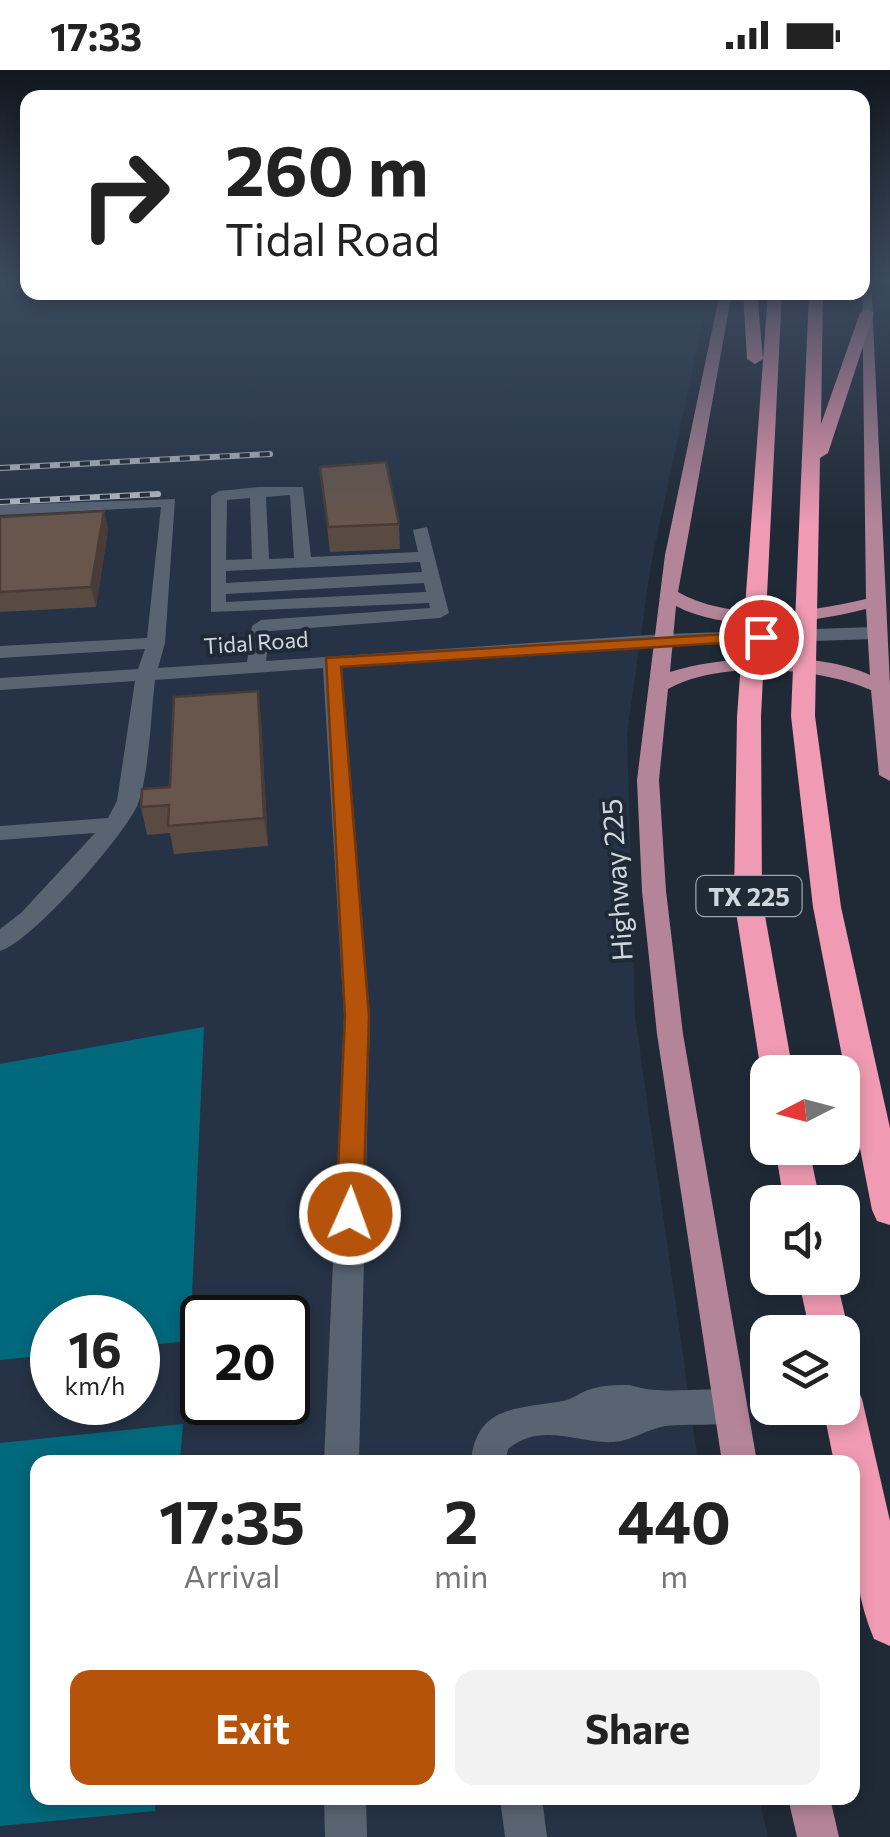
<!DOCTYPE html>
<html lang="en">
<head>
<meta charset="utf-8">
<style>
  :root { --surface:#fff; --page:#f2f2f2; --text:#222; --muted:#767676; --accent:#b45309 }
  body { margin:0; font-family:Commissioner,sans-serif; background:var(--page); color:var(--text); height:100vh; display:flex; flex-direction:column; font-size:38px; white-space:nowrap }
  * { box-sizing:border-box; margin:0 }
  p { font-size:32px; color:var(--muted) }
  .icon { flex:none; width:55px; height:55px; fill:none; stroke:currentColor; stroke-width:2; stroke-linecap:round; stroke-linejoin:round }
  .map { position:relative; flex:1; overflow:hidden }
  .details { position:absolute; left:30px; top:1385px; width:830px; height:350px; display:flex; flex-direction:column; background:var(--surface); border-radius:20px; box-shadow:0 5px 15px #0003 }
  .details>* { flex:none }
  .hud { position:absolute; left:20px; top:20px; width:850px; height:210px; border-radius:20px; box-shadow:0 5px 15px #0003; background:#fff; color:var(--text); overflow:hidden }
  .needle { width:65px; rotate:264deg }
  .fabs { position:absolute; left:750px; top:985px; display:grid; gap:20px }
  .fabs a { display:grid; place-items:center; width:110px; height:110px; border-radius:20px; background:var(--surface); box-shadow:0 5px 15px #0003; font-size:50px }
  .speed { position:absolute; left:30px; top:1225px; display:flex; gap:20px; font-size:50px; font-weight:700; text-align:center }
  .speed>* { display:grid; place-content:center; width:130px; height:130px; border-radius:50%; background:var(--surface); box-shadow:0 5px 15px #0003; line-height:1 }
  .speed small { font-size:25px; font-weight:400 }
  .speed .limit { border:5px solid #111; border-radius:15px; background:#fff; color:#111 }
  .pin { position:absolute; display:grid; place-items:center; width:85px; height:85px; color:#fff; margin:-42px; border:5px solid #fff; border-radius:50%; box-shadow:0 2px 10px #0007 }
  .me { position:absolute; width:110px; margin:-55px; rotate:2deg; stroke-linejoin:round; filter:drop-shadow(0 0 8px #0008) }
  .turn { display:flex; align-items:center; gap:35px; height:210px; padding:0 40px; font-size:45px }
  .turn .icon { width:130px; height:130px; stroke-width:2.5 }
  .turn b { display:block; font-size:70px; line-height:85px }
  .eta { display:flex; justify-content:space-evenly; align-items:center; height:170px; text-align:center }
  .eta b { font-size:60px; font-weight:700; line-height:70px }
  .primary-button { display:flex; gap:20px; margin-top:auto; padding:20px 40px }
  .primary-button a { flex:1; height:115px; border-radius:20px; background:var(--accent); color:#fff; font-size:40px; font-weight:700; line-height:115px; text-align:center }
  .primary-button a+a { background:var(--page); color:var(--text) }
  .status { display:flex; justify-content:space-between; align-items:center; height:70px; padding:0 50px; background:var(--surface); direction:ltr }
  .status svg { height:28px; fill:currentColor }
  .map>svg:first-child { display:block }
</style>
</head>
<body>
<div class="status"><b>17:33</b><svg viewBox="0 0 49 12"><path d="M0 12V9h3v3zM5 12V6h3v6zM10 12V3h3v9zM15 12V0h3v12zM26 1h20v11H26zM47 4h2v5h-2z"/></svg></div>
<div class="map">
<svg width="890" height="1767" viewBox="0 0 890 1767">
  <rect width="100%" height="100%" fill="#202a37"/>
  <path fill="#263346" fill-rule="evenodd" d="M 0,209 L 27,209 L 28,222 L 709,223 L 651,494 L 627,663 L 635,946 L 698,1392 L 38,1392 L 38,1728 L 759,1728 L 768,1767 L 0,1767 ZM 52,1248 L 138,1248 L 138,1332 L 52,1332 ZM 202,1248 L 288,1248 L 288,1332 L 202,1332 Z"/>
  <path fill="#02687c" d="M 204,957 L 190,1271 L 138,1276 L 138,1248 L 52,1248 L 52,1285 L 0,1290 L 0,994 Z
    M 183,1354 L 180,1392 L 38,1392 L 38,1728 L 156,1728 L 155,1741 L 0,1756 L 0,1373 Z"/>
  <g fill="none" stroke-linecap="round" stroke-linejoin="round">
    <path fill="#596473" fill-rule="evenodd" d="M 258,417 L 303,417 L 311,487 L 418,482 L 413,460 L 427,457 L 449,543 L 440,548 L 270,561 L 266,591 L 665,564 L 874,557 L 883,563 L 874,569 L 665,576 L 342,597 L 370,946 L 359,1392 L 324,1392 L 344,946 L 323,598 L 155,610 C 151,644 149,704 138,734 C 125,765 32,872 0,881 L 0,859 L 21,843 L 95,763 L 0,770 L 0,756 L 108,748 L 117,731 L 135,611 L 0,620 L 0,608 L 138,599 L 145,579 L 0,588 L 0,576 L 147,568 L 161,437 L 0,445 L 0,435 L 175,429 L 165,573 L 158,598 L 247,592 L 252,556 L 261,550 L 430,538 L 429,533 L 211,542 L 211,426 L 219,421 ZM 290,425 L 294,488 L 269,489 L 266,427 ZM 250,428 L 252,489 L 226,490 L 227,430 ZM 420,492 L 422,502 L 226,513 L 226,501 ZM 424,513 L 426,522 L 226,532 L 226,524 Z
      M 630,1315 C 671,1328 710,1312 742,1325 L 747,1337 L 742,1349 C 718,1358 691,1353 665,1356 C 647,1359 632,1371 613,1372 C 578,1374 542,1351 508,1379 L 505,1392 L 471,1392 C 476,1335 518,1339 563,1331 C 573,1329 581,1322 591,1319 C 604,1315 617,1315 630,1315 Z
      M 324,1728 L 366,1728 L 367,1767 L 325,1767 Z
      M 500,1728 L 542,1728 L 547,1767 L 505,1767 Z"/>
    <path fill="#b48599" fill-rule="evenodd" d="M 862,209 L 871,209 L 890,616 L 890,711 L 879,705 L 871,620 C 820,597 717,590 668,619 L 659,710 L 666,821 L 683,964 L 757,1392 L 722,1392 L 657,964 L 642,821 L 637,710 L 665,485 L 720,222 L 732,222 L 678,522 C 731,552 808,543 866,529 ZM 676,536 C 729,564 810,553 866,539 L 870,605 C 818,581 723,585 670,602 Z
      M 788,1728 L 830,1728 L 839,1767 L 797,1767 Z"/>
    <path fill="#f09bb3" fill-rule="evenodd" d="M 743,222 L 757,222 L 763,289 L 755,294 L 747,289 Z
      M 768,222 L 782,222 L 761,647 L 762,829 L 793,1002 L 768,1002 L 768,1012 L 761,1002 L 734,829 L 737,647 Z
      M 809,222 L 823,222 L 821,354 L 860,243 L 867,239 L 874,243 L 828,383 L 820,388 L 815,646 L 841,837 L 890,1058 L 890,1155 L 877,1151 L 872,1140 L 813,837 L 791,646 Z
      M 775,1078 L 809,1078 L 820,1132 L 784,1132 Z
      M 798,1208 L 836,1208 L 849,1262 L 843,1275 L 842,1262 L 810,1262 Z
      M 842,1310 L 856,1315 L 862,1329 L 890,1451 L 890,1576 L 874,1569 C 850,1513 852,1452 852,1392 L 834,1392 L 823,1338 L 842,1338 Z"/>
    <defs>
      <path id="rail" d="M 0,398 L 270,384
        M 0,432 L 158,424"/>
    </defs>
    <use href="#rail" stroke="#b3bac3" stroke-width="6"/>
    <use href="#rail" stroke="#202a37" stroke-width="4" stroke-dasharray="10" stroke-linecap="butt"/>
  </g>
  <path fill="#594a42" d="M 320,397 L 399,454 L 400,479 L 330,482 Z
    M 104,441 L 108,460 L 96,537 L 0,542 L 0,447 Z
    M 258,621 L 261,649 L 268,776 L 174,784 L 170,763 L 147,765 L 141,737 L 170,717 Z"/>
  <path fill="#493c36" d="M 104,441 L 108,460 L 96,537 L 91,517 Z
    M 258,621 L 261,649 L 268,776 L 264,748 Z"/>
  <path fill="#68564d" stroke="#493c36" stroke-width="2.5" d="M 386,392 L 399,454 L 328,457 L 320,397 Z
    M 104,441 L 91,517 L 0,522 L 0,447 Z
    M 258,621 L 264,748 L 168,756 L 169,735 L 141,737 L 142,719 L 170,717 L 174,627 Z"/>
  <linearGradient id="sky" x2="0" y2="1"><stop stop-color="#12171e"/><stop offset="0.46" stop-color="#3c4a5e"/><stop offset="1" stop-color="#3c4a5e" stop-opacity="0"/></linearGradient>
  <rect width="890" height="456" fill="url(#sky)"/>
  <path fill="#b45309" stroke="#753606" stroke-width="2.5" d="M 761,562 L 769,567 L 767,570 L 341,597 L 369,946 L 363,1144 L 359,1153 L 350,1156 L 340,1153 L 336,1144 L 345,946 L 326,588 Z"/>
  <g text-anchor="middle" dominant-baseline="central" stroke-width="8" stroke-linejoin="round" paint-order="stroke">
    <g font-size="22" fill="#cfd6de" stroke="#202a37">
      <text transform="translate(256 572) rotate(-4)">Tidal Road</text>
    </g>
    <rect fill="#202a37" stroke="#9aa2ac" stroke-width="2.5" x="696.5" y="806" width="105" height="40" rx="8"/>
    <g font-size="25" font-weight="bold" fill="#cfd6de">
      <text x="749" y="826">TX 225</text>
    </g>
    <g font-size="28" fill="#cfd6de" stroke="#202a37">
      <text transform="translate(616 810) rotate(-94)">Highway 225</text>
    </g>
  </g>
</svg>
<div class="fabs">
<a><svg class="needle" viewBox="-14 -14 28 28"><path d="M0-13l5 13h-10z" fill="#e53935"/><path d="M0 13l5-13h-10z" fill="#767676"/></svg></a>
<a><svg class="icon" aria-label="sound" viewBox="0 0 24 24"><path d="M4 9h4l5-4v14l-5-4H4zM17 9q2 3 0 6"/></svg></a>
<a><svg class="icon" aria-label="layers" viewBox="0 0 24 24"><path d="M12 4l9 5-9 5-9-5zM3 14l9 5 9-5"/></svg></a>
</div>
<div class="speed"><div>16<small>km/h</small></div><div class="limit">20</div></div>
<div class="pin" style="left:761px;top:567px;background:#d93025"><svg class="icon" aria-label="arrive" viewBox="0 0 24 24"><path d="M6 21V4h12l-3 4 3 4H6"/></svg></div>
<svg class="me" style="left:350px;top:1144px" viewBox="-20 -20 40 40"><circle r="17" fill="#b45309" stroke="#fff" stroke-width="3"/><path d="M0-11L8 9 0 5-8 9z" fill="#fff"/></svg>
<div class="hud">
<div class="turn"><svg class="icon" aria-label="right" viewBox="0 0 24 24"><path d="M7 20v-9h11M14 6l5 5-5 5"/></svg><div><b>260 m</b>Tidal Road</div></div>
</div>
<section class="details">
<div class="eta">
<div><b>17:35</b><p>Arrival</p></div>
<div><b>2</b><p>min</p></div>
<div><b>440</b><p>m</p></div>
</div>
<div class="primary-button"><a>Exit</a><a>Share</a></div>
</section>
</div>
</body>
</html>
